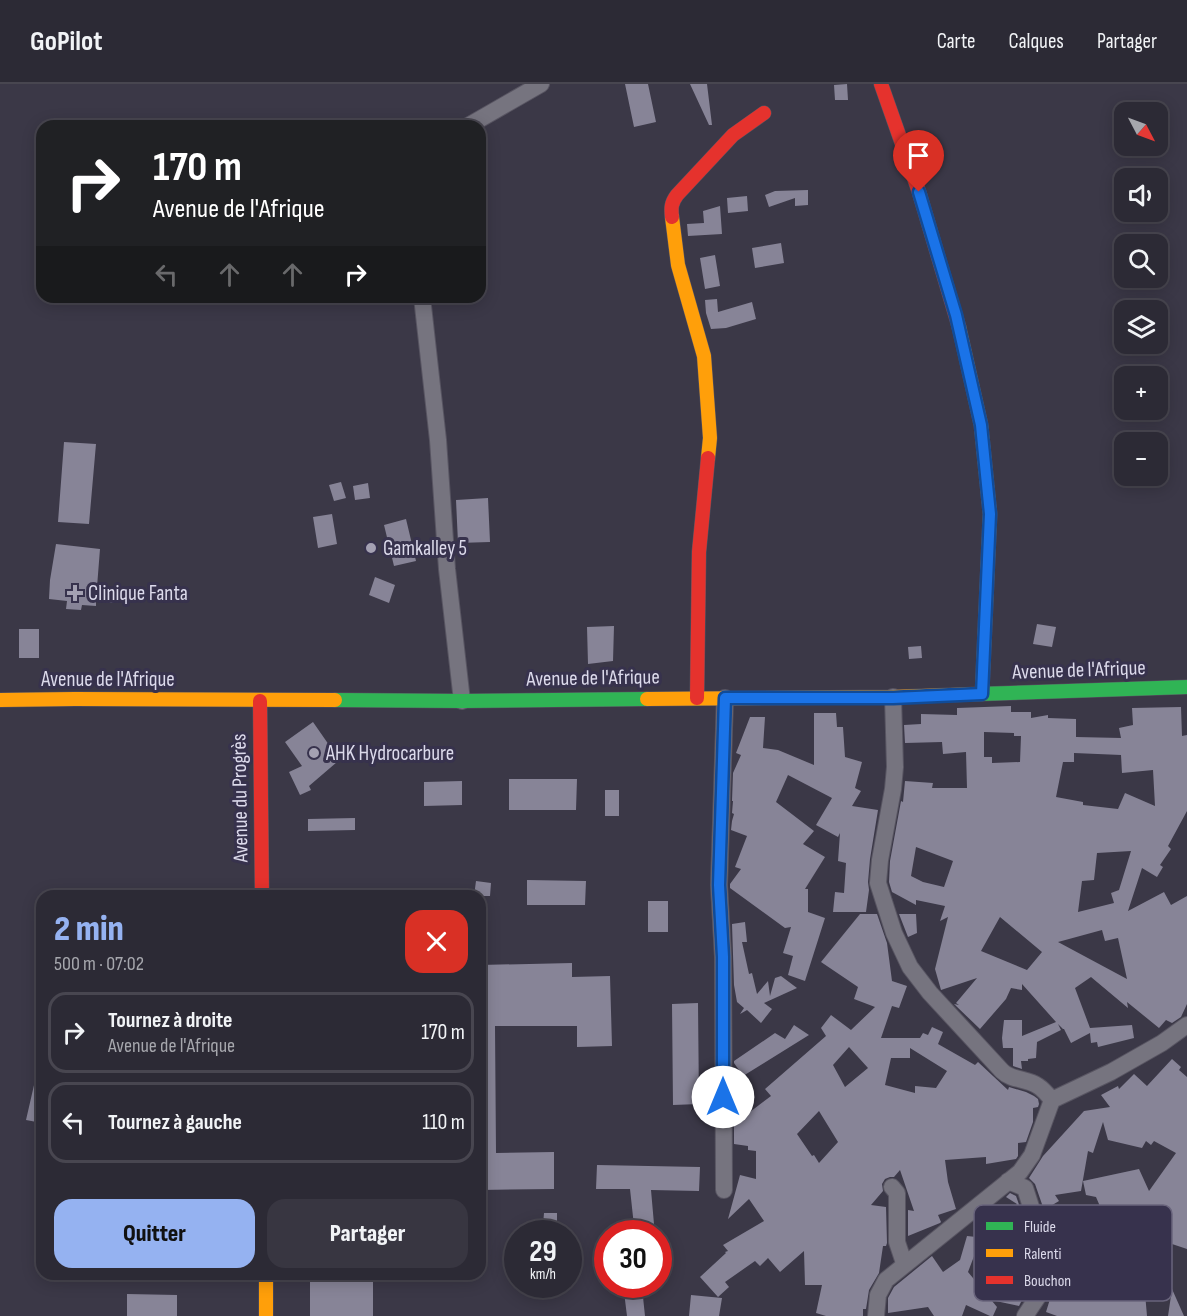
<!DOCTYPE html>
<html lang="fr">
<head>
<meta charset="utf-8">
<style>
  :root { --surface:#2c2a35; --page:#383641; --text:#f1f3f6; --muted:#a6a7ad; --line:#484650; --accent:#95b2f1 }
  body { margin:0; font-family:"Sofia Sans Condensed",sans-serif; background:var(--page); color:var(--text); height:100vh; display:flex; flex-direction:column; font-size:22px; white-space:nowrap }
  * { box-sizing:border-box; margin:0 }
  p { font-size:20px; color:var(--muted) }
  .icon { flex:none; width:33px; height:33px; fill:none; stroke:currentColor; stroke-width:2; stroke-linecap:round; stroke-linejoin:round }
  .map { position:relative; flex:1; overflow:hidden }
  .panel { position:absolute; left:36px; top:806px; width:450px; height:390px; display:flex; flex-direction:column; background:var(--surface); border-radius:18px; box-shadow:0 3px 15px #0003,0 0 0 2px var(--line) }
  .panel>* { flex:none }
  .guide { position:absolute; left:36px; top:36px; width:450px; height:183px; border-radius:18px; box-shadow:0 3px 15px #0003,0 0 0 2px var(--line); background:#202124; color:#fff; overflow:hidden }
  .needle { width:39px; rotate:131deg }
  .tools { position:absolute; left:1114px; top:18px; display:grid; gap:12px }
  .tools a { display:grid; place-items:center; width:54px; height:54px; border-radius:12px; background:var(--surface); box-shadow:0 3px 15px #0003,0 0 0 2px var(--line); font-size:30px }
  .speed { position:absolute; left:504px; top:1136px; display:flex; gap:12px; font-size:30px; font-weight:700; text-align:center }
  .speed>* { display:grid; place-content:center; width:78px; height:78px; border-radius:50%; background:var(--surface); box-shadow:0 3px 15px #0003,0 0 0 2px var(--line); line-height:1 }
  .speed small { font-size:15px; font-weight:400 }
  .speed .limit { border:9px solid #d22; background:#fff; color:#111 }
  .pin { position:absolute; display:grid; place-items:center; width:51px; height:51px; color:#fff; margin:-62px -26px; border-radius:50% 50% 50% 0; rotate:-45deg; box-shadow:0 0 6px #0007 }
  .pin .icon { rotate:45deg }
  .me { position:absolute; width:66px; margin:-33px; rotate:0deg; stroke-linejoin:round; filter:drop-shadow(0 0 4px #0008) }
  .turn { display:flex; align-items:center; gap:21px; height:126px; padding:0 18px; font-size:27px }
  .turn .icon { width:78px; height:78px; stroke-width:2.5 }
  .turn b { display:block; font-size:42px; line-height:51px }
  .lanes { display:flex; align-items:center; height:57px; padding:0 18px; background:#0003; justify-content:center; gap:30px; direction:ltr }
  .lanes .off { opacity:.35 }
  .round { display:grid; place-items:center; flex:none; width:63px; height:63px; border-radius:18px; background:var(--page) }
  .headline { display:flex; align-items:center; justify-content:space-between; height:102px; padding:0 18px }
  h1 { font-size:36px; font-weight:800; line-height:45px; color:var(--accent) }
  .action { display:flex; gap:12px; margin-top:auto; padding:12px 18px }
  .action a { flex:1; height:69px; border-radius:18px; background:var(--accent); color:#111; font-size:24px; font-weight:800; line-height:69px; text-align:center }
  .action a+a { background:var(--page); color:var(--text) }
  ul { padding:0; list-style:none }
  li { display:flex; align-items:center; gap:18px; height:81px; margin:0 12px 9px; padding:0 6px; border:3px solid var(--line); border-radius:18px }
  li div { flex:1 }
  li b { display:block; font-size:22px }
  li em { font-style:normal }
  header { display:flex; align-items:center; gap:36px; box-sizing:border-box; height:84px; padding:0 30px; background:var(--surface); border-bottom:2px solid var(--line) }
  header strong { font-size:28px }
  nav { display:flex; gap:33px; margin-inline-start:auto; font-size:21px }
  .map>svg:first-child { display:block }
</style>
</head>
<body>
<header>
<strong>GoPilot</strong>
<nav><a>Carte</a><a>Calques</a><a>Partager</a></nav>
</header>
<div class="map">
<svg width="1187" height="1232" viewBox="0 0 1187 1232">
  <rect width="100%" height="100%" fill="#3b3847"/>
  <path fill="#878497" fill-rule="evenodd" d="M 625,0 L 648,0 L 656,38 L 634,43 Z
    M 690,0 L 707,0 L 712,41 L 709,41 Z
    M 847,0 L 848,16 L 835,16 L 834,1 Z
    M 808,106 L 808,121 L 795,122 L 795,114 L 769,123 L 765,111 L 775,107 Z
    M 747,112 L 748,127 L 728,129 L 727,114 Z
    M 720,122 L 722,150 L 688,152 L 687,140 L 704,139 L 703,127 Z
    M 781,159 L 784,179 L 755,184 L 752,164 Z
    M 715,171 L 720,202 L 705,205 L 700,174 Z
    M 717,215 L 718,228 L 752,218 L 756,235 L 726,244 L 711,245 L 706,229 L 705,216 Z
    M 64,358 L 96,360 L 89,440 L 58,438 Z
    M 341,398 L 346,414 L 334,417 L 329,401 Z
    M 368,399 L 370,414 L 355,416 L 353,402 Z
    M 488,414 L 490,458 L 458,459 L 456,416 Z
    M 332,430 L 337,460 L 318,464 L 313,433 Z
    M 406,435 L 416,477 L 394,482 L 384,441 Z
    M 56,460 L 100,465 L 97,503 L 115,506 L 113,519 L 96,517 L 96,522 L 82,521 L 81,526 L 66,525 L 67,517 L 49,515 L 50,496 Z
    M 375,493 L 395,501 L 389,519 L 369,511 Z
    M 1037,540 L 1056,543 L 1052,563 L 1033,560 Z
    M 614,542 L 613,577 L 588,580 L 587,543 Z
    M 19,545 L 39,545 L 39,574 L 19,574 Z
    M 921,562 L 922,574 L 909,575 L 908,563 Z
    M 1011,622 L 1011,628 L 1031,628 L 1031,634 L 1048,631 L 1048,634 L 1076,635 L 1076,653 L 1121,654 L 1119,644 L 1133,641 L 1132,624 L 1181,623 L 1182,652 L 1187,651 L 1187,727 L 1168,762 L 1171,765 L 1160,781 L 1163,783 L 1157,793 L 1142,784 L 1128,827 L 1164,808 L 1171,821 L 1187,812 L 1187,920 L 1181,933 L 1172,939 L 1166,936 L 1159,944 L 1127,918 L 1128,924 L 1091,893 L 1075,904 L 1090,944 L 1132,941 L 1134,954 L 1098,963 L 1097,958 L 1091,959 L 1090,949 L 1071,959 L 1064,945 L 1063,945 L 1058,940 L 1061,946 L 1037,958 L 1036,974 L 1028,975 L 1028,977 L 1021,977 L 1022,985 L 1013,982 L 1013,964 L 1003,964 L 1002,954 L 1004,936 L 1022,936 L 1022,952 L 1056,938 L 1022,900 L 1022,906 L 1011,904 L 1006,915 L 980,945 L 954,920 L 959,921 L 956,919 L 977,894 L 941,906 L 935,885 L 948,833 L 940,837 L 945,822 L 916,816 L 916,821 L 892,808 L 889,798 L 890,777 L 901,717 L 903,718 L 905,697 L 933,699 L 932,704 L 967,704 L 966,668 L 943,670 L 942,658 L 905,659 L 904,641 L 921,640 L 921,630 L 957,631 L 957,624 ZM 984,648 L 1014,649 L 1014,652 L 1021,652 L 1020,678 L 992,679 L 992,673 L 984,673 ZM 1074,669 L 1121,671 L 1122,689 L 1153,686 L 1155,722 L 1125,709 L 1118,725 L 1083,721 L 1083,718 L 1056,713 L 1063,678 L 1074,678 ZM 916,763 L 953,777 L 944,803 L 923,798 L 911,792 ZM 1131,767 L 1119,806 L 1111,809 L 1114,819 L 1078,828 L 1082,797 L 1094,796 L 1097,769 ZM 1000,833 L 1042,868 L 1027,886 L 981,867 ZM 1102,846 L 1105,857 L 1118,854 L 1127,895 L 1058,858 Z
    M 814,629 L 836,629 L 837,643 L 843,643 L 845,673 L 862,678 L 855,704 L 861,707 L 852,722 L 878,726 L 870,775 L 868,798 L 869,806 L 866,828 L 833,828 L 835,808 L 844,809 L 846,779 L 838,777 L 840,749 L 838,753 L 816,741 L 832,714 L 788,691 L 776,718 L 814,747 L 803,760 L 825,773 L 805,805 L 808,805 L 808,828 L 825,834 L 805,897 L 788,891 L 793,872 L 783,869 L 791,843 L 785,844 L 730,804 L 730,800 L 741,785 L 735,783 L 747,752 L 731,746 L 732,737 L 734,730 L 732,729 L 733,717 L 732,717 L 733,689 L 741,671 L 736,669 L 750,633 L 765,633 L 763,664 L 778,666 L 814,681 Z
    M 313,638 L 329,661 L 332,658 L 344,672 L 309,702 L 311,706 L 300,711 L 289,688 L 302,682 L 285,658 Z
    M 509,695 L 577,695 L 576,726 L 509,726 Z
    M 462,697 L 462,721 L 424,722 L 424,698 Z
    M 605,706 L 619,706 L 619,732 L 605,732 Z
    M 355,734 L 355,746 L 308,747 L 308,735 Z
    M 527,796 L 586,797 L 585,821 L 527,821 Z
    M 476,797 L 491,799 L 490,812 L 474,812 Z
    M 648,817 L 668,817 L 668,848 L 648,848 Z
    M 860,830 L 877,830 L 887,859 L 892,897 L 907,902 L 899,924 L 892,922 L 881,954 L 920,954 L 923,949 L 928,951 L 932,943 L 943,948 L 938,960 L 975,981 L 978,978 L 1008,1006 L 1009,1003 L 1026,1008 L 1034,1012 L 1038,1015 L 1039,1020 L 1038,1023 L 1033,1024 L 1033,1038 L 1026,1058 L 1018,1059 L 1018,1072 L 1016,1075 L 986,1080 L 986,1073 L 945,1076 L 948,1098 L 956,1125 L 938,1131 L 941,1138 L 940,1139 L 908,1152 L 908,1126 L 914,1127 L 900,1086 L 894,1093 L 890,1093 L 885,1095 L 882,1100 L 883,1107 L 871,1121 L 886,1123 L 887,1159 L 886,1162 L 883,1162 L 879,1189 L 869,1206 L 866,1225 L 863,1225 L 863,1232 L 826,1232 L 816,1229 L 822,1201 L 805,1201 L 804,1167 L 780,1188 L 768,1174 L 760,1182 L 755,1177 L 725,1198 L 729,1203 L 718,1213 L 700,1193 L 726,1169 L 725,1168 L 728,1167 L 723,1161 L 764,1137 L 749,1115 L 728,1135 L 740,1091 L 756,1095 L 756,1067 L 748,1066 L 748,1062 L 734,1060 L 734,1040 L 771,1012 L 765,1005 L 826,952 L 821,944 L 831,931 L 851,946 L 875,923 L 854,915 L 858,903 L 821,878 ZM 849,963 L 868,984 L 845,1003 L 833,981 ZM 910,964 L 947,987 L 936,1004 L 915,1002 L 915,1009 L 885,1001 L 891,974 L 910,974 ZM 819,1027 L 838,1058 L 819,1079 L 814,1071 L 812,1072 L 797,1050 Z
    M 899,830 L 916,830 L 917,849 L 908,853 Z
    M 745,838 L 747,858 L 742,858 L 749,890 L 752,889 L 757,910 L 768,897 L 770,912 L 775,894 L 781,892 L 797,904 L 764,919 L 772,925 L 761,939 L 747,926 L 740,930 L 744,924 L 737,918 L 734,901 L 732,840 Z
    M 572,879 L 572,893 L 610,892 L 612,962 L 577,963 L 577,942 L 495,942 L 496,1069 L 554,1068 L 554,1105 L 480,1106 L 480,881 Z
    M 698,919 L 699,1020 L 673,1021 L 672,920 Z
    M 794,941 L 809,951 L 743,992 L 734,979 L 734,977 L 775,949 L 785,955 Z
    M 1172,975 L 1181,983 L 1179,986 L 1187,993 L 1187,1165 L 1148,1152 L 1159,1176 L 1132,1190 L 1141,1209 L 1145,1209 L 1147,1232 L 1057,1232 L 1046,1228 L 1050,1215 L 1048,1215 L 1052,1204 L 1079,1210 L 1089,1186 L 1065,1172 L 1064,1161 L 1061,1149 L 1055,1140 L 1072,1138 L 1075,1160 L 1097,1167 L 1103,1145 L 1102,1127 L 1096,1113 L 1086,1111 L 1083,1097 L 1139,1085 L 1149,1107 L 1176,1069 L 1154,1057 L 1151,1061 L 1146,1057 L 1142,1064 L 1108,1056 L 1103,1038 L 1093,1069 L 1088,1067 L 1081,1107 L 1055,1111 L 1059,1117 L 1044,1126 L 1035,1100 L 1029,1094 L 1043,1072 L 1084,1027 L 1110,1023 L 1101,1011 L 1118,1002 L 1119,1005 L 1134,990 L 1147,1002 Z
    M 37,988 L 42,988 L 42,1039 L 26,1036 Z
    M 597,1081 L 700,1083 L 699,1107 L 651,1106 L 654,1140 L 634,1142 L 630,1105 L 596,1105 Z
    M 1010,1109 L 1016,1112 L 1023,1132 L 1026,1138 L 1012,1146 L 1031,1144 L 1042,1157 L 1044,1168 L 1035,1191 L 1004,1170 L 976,1167 L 968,1188 L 997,1223 L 993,1232 L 990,1232 L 966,1221 L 962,1232 L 934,1232 L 928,1223 L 888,1229 L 888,1214 L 894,1203 L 932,1172 L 943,1188 L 960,1176 L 967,1152 L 986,1154 L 988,1152 L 989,1143 L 995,1144 L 1017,1120 L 1006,1113 Z
    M 544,1129 L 557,1129 L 557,1142 L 543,1141 Z
    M 310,1190 L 373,1190 L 373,1232 L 310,1232 Z
    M 993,1197 L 1032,1199 L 1028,1209 L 1025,1214 L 1023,1214 L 1019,1222 L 991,1216 Z
    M 623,1200 L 644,1200 L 646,1212 L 643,1213 L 645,1232 L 627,1232 Z
    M 1172,1205 L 1184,1232 L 1168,1232 Z
    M 127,1210 L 177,1211 L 177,1232 L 127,1232 Z
    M 691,1211 L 722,1214 L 719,1232 L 689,1232 Z"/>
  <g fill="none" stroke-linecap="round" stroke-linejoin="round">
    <defs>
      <path id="street" d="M 468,42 L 541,0
        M 422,213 L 438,356 L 447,485 L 462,617
        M 893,613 L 895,683 L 893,705 L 880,776 L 878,799 L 894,849 L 910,883 L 930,909 L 1002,987 C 1012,997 1027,994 1038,1002 C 1043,1005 1048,1011 1052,1016
        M 1008,1097 L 1025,1104 L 1033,1129 L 1051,1152 L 1054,1162 L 1055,1169 L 1037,1214 L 1025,1232
        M 892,1103 L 897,1109 L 897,1158 L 904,1179
        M 724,1106 L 723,873 L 719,801 L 725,614
        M 876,1232 L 878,1211 L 886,1196 L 1020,1088 L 1032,1071 L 1052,1016 L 1111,988 L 1162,959 L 1187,941"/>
      <path id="fast" d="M 979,610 L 1187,603
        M 335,616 L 462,617 L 647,615"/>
      <path id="slow" d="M 672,133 L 678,181 L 704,272 L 710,354 L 708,374
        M 959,243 L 981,341 L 990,430 L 982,610
        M 647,615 L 893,613 L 979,610
        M 0,616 L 75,615 L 335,616
        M 266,1190 L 266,1232"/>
      <path id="jam" d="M 881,0 L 919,108 L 959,243
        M 672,133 C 671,124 671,119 677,111 L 733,51 L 764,29
        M 697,614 L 699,468 L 708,374
        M 260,617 L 262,812"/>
    </defs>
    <use href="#street" stroke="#585562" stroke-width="18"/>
    <use href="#fast" stroke="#585562" stroke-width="15"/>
    <use href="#slow" stroke="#585562" stroke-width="15"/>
    <use href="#jam" stroke="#585562" stroke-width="15"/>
    <use href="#street" stroke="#76747f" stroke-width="16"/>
    <use href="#fast" stroke="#30b455" stroke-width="14"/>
    <use href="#slow" stroke="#ff9f0a" stroke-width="14"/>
    <use href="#jam" stroke="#e5322d" stroke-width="14"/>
  </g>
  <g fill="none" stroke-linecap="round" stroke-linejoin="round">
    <defs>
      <path id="route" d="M 723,1013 L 723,873 L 719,801 L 725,614 L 893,614 L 982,610 L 990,430 L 981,341 L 956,231 L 919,108"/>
    </defs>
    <use href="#route" stroke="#114b97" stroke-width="15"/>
    <use href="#route" stroke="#1a73e8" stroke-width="10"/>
  </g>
  <g fill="#a4a1b2" stroke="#37324d" stroke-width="2">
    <circle cx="371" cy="464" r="6"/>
    <path d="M72 500h6v6h6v6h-6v6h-6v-6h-6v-6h6z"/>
    <circle cx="314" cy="669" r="6"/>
  </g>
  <g text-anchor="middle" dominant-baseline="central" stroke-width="6" stroke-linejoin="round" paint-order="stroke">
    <g font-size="21" fill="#dcdaeb" stroke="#37324d" text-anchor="start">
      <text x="383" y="464">Gamkalley 5</text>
      <text x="88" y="509">Clinique Fanta</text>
      <text x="326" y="669">AHK Hydrocarbure</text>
    </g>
    <g font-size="21" fill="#dcdaeb" stroke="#37324d">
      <text transform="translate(1079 586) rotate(-2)">Avenue de l'Afrique</text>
      <text transform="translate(593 594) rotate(-1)">Avenue de l'Afrique</text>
      <text x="108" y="595">Avenue de l'Afrique</text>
      <text transform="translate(240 714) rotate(-91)">Avenue du Progrès</text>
    </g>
  </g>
  <rect x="974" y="1121" width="198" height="96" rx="9" fill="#37324d" stroke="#69647c" stroke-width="1.5"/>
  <rect x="986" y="1138" width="27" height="8" fill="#30b455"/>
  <rect x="986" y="1165" width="27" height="8" fill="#ff9f0a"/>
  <rect x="986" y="1192" width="27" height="8" fill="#e5322d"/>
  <g font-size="16" fill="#dcdaeb">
    <text x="1024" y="1148">Fluide</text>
    <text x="1024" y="1175">Ralenti</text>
    <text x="1024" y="1202">Bouchon</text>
  </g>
</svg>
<div class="tools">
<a><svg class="needle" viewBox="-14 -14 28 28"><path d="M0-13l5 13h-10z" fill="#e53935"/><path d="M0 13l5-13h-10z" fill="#a6a7ad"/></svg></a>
<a><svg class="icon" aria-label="sound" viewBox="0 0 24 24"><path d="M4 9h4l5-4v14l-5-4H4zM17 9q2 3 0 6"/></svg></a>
<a><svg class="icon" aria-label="search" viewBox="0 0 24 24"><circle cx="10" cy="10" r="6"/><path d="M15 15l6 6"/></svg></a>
<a><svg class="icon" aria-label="layers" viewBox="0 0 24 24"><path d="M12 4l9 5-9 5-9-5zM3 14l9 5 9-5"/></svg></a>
<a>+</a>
<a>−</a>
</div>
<div class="speed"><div>29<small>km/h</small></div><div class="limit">30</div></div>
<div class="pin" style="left:919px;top:108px;background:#d93025"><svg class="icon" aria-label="arrive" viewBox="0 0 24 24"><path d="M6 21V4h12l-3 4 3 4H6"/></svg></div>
<svg class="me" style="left:723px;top:1013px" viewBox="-20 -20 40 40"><circle r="19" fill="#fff"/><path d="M0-13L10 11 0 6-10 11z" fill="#1a73e8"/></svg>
<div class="guide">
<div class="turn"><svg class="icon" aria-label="right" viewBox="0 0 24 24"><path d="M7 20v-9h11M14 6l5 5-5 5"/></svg><div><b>170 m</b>Avenue de l'Afrique</div></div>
<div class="lanes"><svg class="icon off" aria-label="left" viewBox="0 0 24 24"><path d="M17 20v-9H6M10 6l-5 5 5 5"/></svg><svg class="icon off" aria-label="ahead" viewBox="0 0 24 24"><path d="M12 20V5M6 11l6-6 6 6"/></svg><svg class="icon off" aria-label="ahead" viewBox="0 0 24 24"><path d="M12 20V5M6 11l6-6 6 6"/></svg><svg class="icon" aria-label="right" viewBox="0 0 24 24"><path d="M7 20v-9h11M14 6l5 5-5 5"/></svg></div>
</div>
<section class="panel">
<div class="headline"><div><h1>2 min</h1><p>500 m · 07:02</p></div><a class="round" style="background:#d93025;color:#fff"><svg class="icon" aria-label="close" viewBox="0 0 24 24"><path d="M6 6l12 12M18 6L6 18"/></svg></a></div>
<ul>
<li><svg class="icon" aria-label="right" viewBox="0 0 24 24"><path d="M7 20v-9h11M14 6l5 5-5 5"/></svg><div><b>Tournez à droite</b><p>Avenue de l'Afrique</p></div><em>170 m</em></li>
<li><svg class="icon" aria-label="left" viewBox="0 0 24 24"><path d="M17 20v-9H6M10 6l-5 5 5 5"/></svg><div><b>Tournez à gauche</b></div><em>110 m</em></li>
</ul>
<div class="action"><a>Quitter</a><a>Partager</a></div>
</section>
</div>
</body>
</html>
